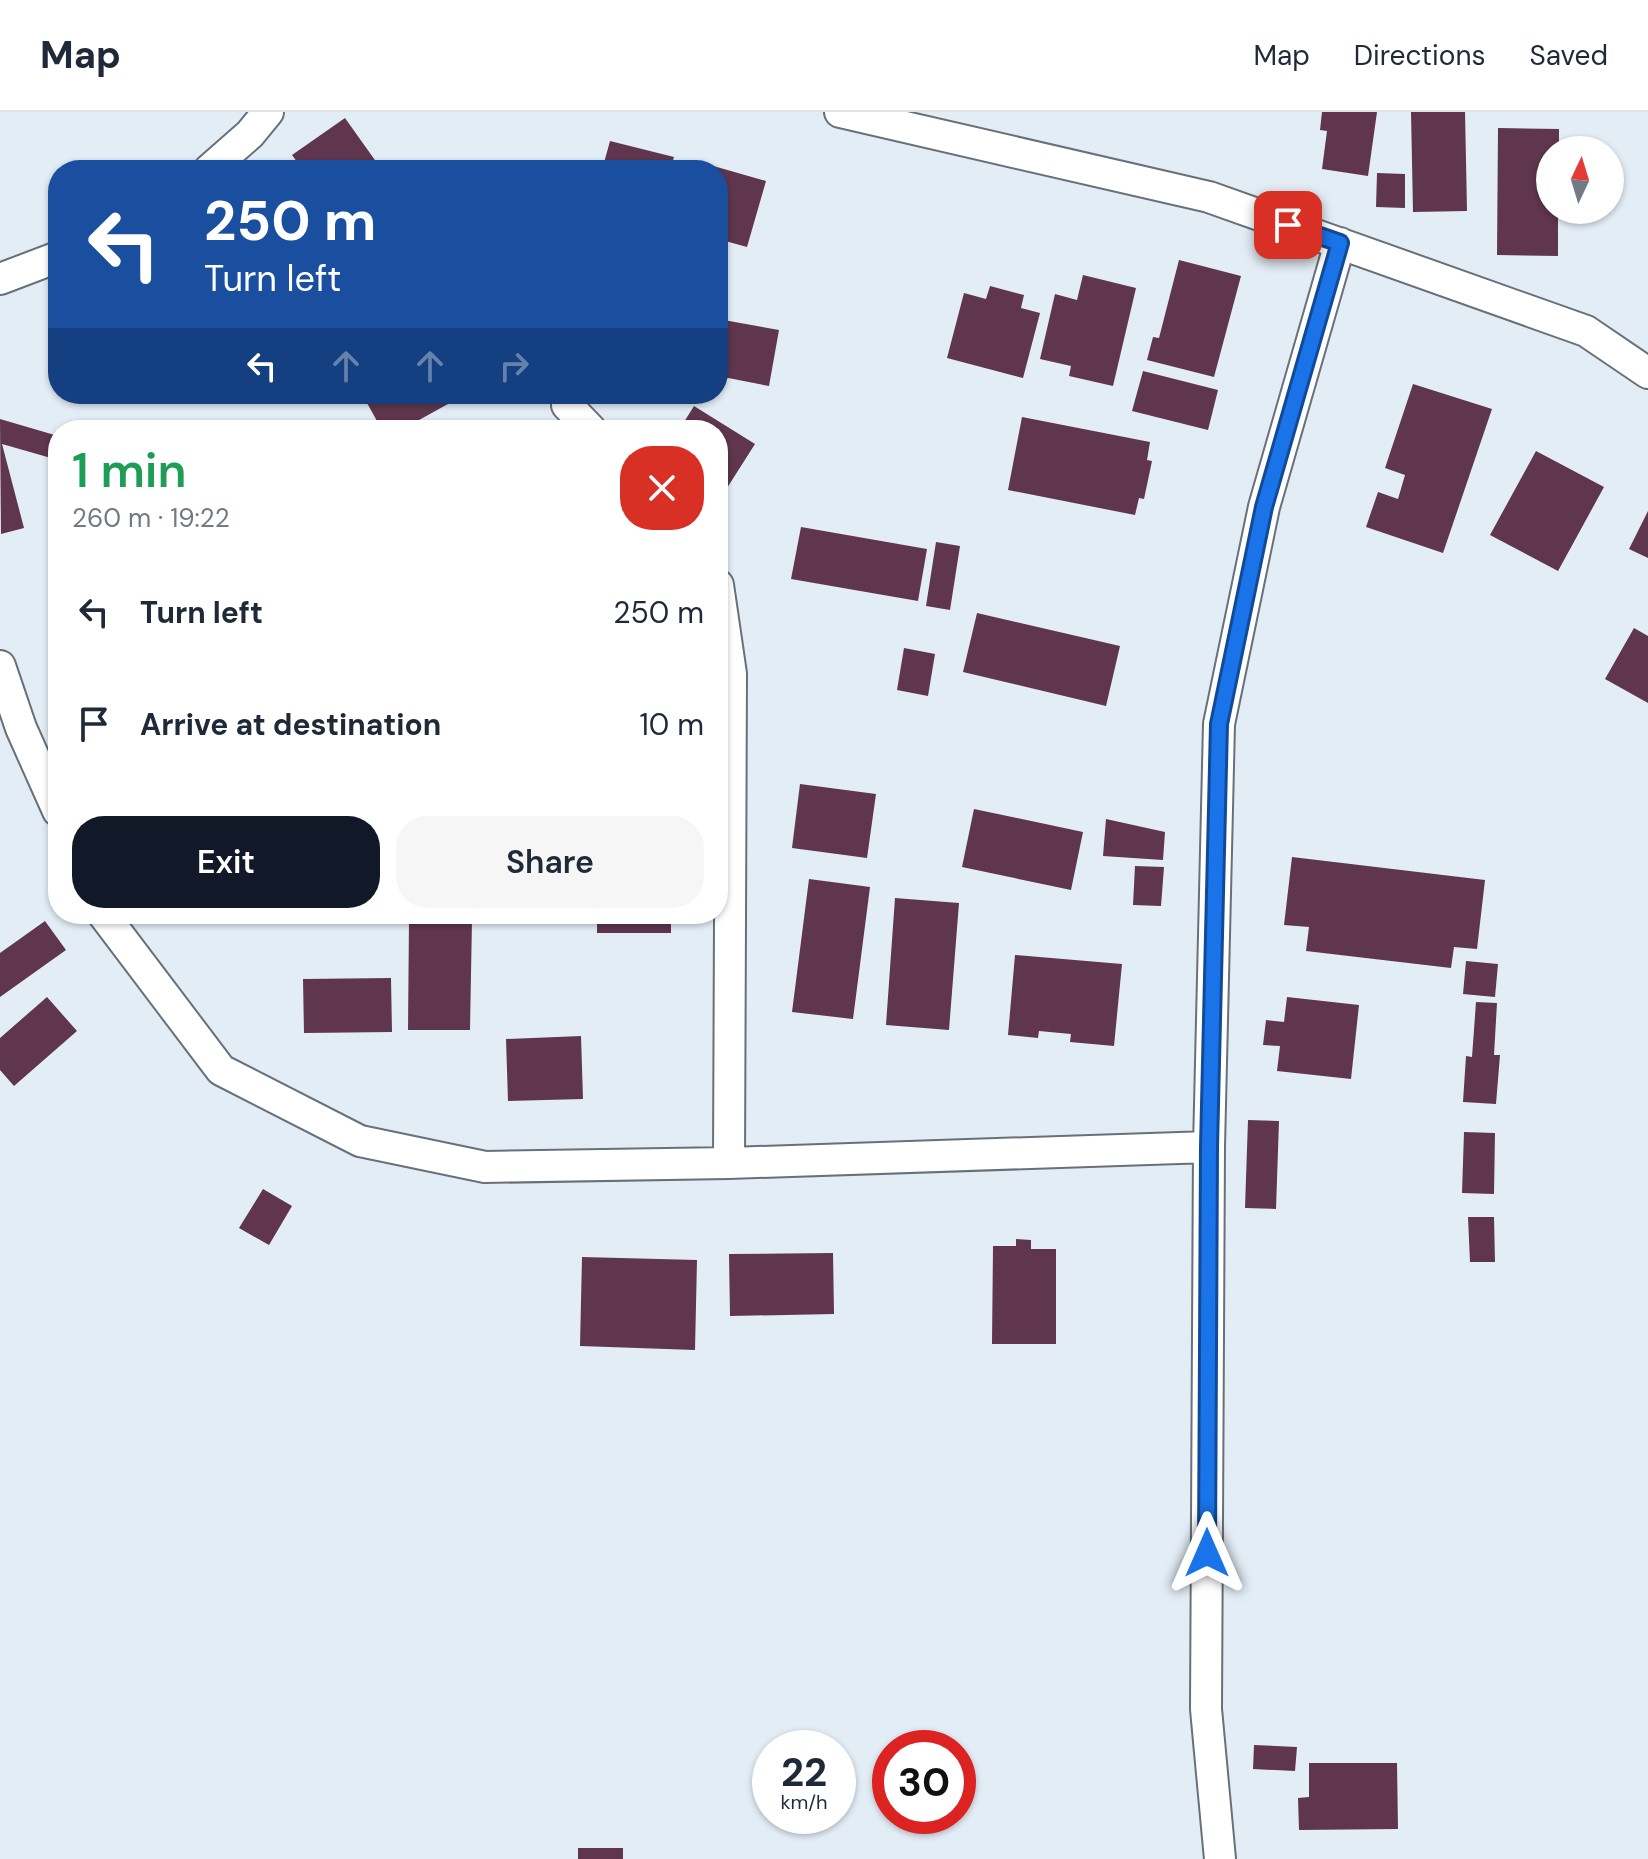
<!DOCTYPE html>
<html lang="en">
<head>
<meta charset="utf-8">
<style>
  :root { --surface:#fff; --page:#f6f6f7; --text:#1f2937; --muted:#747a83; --line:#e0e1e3; --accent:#111827 }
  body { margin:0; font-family:"DM Sans",sans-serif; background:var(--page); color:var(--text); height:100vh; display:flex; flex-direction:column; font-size:30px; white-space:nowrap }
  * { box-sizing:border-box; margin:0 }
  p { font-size:26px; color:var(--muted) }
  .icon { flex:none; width:44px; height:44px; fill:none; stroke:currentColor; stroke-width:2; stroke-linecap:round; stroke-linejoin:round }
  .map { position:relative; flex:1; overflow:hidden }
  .side { position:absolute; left:48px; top:308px; width:680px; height:504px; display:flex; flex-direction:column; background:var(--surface); border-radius:32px; box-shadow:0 2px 6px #0004 }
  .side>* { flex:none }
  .top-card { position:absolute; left:48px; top:48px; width:680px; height:244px; border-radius:32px; box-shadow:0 2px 6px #0004; background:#1a4fa0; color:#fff; overflow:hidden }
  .needle { width:52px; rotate:4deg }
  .tools { position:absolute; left:1536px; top:24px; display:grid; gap:16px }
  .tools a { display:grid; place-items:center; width:88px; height:88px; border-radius:50%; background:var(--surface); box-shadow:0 2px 6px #0004; font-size:40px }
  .speed { position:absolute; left:752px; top:1618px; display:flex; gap:16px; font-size:40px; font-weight:700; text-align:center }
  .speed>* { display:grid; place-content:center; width:104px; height:104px; border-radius:50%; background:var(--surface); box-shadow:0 2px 6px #0004; line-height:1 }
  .speed small { font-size:20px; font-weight:400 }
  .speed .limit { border:12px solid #d22; background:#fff; color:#111 }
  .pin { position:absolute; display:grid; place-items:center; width:68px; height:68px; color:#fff; margin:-34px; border-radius:16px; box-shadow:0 4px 12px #0006 }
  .me { position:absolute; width:88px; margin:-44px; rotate:0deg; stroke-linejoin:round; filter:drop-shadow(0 0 6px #0008) }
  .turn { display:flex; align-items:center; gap:28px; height:168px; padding:0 24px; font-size:36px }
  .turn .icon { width:104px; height:104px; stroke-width:2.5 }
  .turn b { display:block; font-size:56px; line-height:68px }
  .lanes { display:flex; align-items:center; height:76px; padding:0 24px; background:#0003; justify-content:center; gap:40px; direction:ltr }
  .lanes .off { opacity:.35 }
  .round { display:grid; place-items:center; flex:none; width:84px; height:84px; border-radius:32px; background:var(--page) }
  .head { display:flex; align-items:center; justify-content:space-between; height:136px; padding:0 24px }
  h1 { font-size:48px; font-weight:600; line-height:60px; color:#1e9e55 }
  .primary-button { display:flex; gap:16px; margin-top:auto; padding:16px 24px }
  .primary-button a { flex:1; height:92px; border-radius:32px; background:var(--accent); color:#fff; font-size:32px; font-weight:600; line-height:92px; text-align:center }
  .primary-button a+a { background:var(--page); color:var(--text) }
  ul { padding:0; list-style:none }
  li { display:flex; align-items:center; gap:24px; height:112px; padding:0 24px }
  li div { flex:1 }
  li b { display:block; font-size:30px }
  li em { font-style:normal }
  header { display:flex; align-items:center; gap:48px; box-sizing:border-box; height:112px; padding:0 40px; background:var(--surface); border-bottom:2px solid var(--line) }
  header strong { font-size:38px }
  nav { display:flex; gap:44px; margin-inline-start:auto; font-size:28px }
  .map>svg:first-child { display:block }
</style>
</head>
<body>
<header>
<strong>Map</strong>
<nav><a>Map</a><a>Directions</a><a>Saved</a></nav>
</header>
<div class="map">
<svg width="1648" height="1747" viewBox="0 0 1648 1747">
  <rect width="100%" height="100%" fill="#e3edf6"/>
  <path fill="#5f364d" d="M 1322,0 L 1377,0 L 1368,64 L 1322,57 L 1327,19 L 1320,18 Z
    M 1411,0 L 1465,0 L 1467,99 L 1413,100 Z
    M 345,6 L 382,58 L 303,58 L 292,43 Z
    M 1498,16 L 1559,17 L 1559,38 L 1550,38 L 1550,98 L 1558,98 L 1558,144 L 1497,143 Z
    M 610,29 L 674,45 L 670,58 L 602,58 Z
    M 696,49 L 766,69 L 747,135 L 718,127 L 718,58 L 693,58 Z
    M 1377,61 L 1405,62 L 1405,96 L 1376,95 Z
    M 1179,148 L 1241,164 L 1214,265 L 1147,248 L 1153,225 L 1159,226 Z
    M 1083,163 L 1136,176 L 1113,274 L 1069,264 L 1071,254 L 1040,247 L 1055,182 L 1077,188 Z
    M 990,174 L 1024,183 L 1021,196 L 1040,201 L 1023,266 L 947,246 L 964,181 L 986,187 Z
    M 718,207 L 779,218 L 769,274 L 718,264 Z
    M 1143,259 L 1218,278 L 1208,318 L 1132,299 Z
    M 1413,272 L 1492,297 L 1443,441 L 1366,415 L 1378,380 L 1398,387 L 1405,363 L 1385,356 Z
    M 362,282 L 466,282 L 401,318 L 382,318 Z
    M 694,294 L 755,332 L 727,376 L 718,370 L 718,318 L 679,318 Z
    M 1022,305 L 1150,330 L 1147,348 L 1152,349 L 1144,387 L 1139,386 L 1135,403 L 1008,378 Z
    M 0,307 L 58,324 L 58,348 L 2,332 L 24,416 L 1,422 Z
    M 1536,339 L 1604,375 L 1558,459 L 1490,423 Z
    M 1648,399 L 1648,446 L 1629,437 Z
    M 801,415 L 927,437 L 918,489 L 791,467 Z
    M 936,430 L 960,434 L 950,498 L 926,494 Z
    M 58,479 L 58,503 L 57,503 L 50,481 Z
    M 977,501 L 1120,534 L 1106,594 L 963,560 Z
    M 1634,516 L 1648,524 L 1648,591 L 1605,567 Z
    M 904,536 L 935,542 L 928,584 L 897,578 Z
    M 800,672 L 876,682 L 867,746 L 792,736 Z
    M 974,697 L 1083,720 L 1071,778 L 962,755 Z
    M 1106,707 L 1165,720 L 1163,748 L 1103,744 Z
    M 1292,745 L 1485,768 L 1477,837 L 1454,835 L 1451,856 L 1306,839 L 1309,815 L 1284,813 Z
    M 1135,754 L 1164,755 L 1161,794 L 1133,793 Z
    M 809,767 L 870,775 L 853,907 L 792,900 Z
    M 895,786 L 959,791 L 949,918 L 886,913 Z
    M 597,802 L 671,802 L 671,821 L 597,821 Z
    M 409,807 L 472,808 L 470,918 L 408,918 Z
    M 45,809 L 66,838 L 0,885 L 0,841 Z
    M 1015,843 L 1122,852 L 1114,934 L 1070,930 L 1071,922 L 1039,919 L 1038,926 L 1008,923 Z
    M 1466,849 L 1498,852 L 1495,885 L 1463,882 Z
    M 391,866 L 392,920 L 304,921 L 303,867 Z
    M 47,885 L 77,919 L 14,974 L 0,958 L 0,926 Z
    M 1287,885 L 1359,893 L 1351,967 L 1277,959 L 1280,934 L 1263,933 L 1266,908 L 1284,910 Z
    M 1476,890 L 1497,891 L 1494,943 L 1500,943 L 1496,992 L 1463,990 L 1466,944 L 1472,945 Z
    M 581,924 L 583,987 L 508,989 L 506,927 Z
    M 1248,1008 L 1279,1009 L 1276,1097 L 1245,1096 Z
    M 1464,1020 L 1495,1021 L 1494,1082 L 1462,1081 Z
    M 263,1077 L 292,1094 L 269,1133 L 239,1116 Z
    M 1468,1105 L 1494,1105 L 1495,1150 L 1470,1150 Z
    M 1016,1127 L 1031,1128 L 1031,1137 L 1056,1137 L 1056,1232 L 992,1232 L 993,1134 L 1016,1134 Z
    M 833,1141 L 834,1202 L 730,1204 L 729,1142 Z
    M 582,1145 L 697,1148 L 695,1238 L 580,1234 Z
    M 1254,1633 L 1297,1635 L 1295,1659 L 1253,1657 Z
    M 1309,1651 L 1397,1651 L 1398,1717 L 1299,1718 L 1298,1686 L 1309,1685 Z
    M 578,1736 L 623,1736 L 623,1747 L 578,1747 Z"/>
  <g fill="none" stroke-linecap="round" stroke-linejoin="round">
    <defs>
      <path id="street" d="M 840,0 L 1209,85 L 1586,219 L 1648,261
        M 209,58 L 250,22 L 268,0
        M 0,167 L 58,145
        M 567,293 L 591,318
        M 718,473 L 731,562 L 729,1051
        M 0,554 L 21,616 L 58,699
        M 103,802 L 221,958 L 360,1029 L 485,1055 L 729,1051 L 1209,1035
        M 1220,1747 L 1206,1597 L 1209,1035 L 1219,612 L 1264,395 L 1340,131"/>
    </defs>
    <use href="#street" stroke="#687078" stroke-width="34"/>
    <use href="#street" stroke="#fff" stroke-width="30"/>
  </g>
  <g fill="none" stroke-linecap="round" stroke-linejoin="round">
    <defs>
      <path id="route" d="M 1207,1441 L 1209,1035 L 1219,612 L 1264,395 L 1340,131 L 1288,113"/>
    </defs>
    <use href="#route" stroke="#114b97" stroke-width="20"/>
    <use href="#route" stroke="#1a73e8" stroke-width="14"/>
  </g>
</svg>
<div class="tools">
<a><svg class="needle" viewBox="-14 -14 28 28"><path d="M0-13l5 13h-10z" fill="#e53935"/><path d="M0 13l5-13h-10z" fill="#747a83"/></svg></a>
</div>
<div class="speed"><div>22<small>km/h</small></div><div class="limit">30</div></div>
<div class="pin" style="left:1288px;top:113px;background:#d93025"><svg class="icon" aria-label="arrive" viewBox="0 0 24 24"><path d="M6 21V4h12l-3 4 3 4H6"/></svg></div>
<svg class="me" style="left:1207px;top:1441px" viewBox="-20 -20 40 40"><path d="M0-17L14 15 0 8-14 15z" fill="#1a73e8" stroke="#fff" stroke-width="4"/></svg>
<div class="top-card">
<div class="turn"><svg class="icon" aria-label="left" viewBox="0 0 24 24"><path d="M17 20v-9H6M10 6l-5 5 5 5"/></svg><div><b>250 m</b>Turn left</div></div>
<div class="lanes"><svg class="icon" aria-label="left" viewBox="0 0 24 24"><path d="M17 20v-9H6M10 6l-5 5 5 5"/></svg><svg class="icon off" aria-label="ahead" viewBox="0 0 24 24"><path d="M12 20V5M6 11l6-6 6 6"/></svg><svg class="icon off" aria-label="ahead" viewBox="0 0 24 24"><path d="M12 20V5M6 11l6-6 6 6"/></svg><svg class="icon off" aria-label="right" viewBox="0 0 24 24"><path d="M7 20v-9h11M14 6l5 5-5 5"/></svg></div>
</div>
<section class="side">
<div class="head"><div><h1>1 min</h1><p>260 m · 19:22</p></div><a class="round" style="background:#d93025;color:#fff"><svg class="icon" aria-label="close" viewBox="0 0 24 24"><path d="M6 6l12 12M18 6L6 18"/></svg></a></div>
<ul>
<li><svg class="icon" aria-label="left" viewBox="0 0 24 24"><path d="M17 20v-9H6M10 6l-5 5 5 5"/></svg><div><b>Turn left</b></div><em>250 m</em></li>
<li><svg class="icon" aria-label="arrive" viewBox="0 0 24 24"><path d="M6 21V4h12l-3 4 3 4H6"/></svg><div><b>Arrive at destination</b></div><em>10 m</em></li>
</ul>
<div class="primary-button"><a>Exit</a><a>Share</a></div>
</section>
</div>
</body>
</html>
